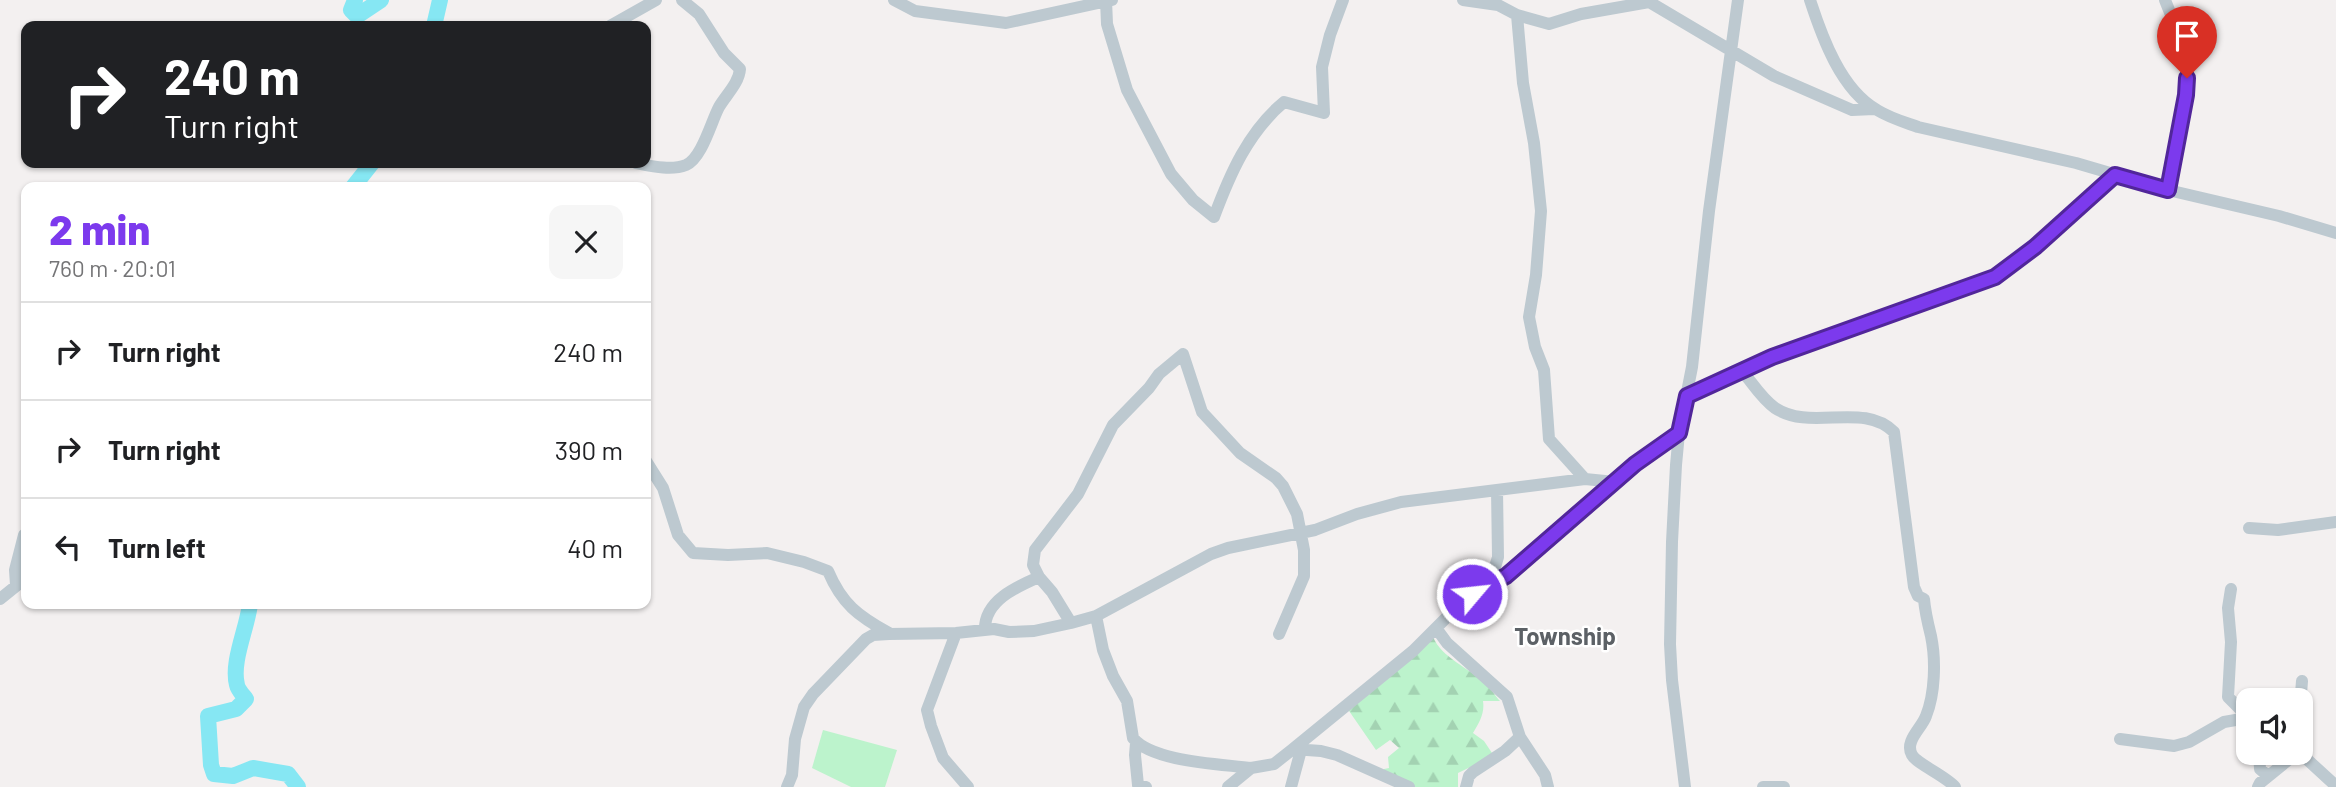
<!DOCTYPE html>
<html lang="en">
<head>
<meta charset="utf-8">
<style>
  :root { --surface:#fff; --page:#f6f6f6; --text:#202124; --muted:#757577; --line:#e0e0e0; --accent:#7c3aed }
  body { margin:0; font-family:Barlow,sans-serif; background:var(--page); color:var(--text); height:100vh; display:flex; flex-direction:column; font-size:26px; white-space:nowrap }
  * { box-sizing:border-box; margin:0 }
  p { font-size:23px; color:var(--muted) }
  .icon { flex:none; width:38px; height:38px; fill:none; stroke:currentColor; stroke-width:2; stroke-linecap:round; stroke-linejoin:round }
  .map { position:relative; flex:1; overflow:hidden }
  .panel { position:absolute; left:21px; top:182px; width:630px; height:427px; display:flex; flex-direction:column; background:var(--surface); border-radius:14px; box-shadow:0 2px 5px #0004 }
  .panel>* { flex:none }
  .top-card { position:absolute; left:21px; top:21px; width:630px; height:147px; border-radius:14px; box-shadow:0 2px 5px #0004; background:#202124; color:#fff; overflow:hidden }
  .fabs { position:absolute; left:2236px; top:688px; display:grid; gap:14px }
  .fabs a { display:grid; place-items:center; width:77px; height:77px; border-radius:14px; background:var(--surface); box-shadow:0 2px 5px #0004; font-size:35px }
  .pin { position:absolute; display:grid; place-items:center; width:60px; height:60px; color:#fff; margin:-72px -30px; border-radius:50% 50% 50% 0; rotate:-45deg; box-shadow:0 0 7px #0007 }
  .pin .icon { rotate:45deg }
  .me { position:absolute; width:77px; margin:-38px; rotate:62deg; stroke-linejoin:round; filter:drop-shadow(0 0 5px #0008) }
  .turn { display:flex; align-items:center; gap:24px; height:147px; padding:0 28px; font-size:32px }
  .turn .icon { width:91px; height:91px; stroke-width:2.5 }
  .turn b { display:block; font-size:49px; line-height:60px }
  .round { display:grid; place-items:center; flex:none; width:74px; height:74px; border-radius:14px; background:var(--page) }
  .summary { display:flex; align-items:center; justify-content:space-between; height:119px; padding:0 28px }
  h1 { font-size:42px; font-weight:800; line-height:52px; color:var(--accent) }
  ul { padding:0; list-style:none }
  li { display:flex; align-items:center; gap:21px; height:98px; padding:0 28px; border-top:2px solid var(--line) }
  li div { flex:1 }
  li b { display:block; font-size:26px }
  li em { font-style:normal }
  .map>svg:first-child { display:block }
</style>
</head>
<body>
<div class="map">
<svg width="2336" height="787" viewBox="0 0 2336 787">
  <defs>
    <pattern id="forest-firs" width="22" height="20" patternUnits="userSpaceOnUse" patternTransform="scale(1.75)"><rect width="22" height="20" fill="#bcf3cc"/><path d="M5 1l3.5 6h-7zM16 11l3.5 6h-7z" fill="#a3d2b2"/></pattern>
  </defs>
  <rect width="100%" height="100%" fill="#f3f0f0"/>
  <path fill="url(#forest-firs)" d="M 1433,637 C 1442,658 1469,668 1485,683 C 1491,688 1495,696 1500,701 L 1483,701 C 1485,713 1479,723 1473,733 L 1484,741 L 1492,753 L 1483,761 L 1458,773 L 1458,787 L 1408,787 L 1382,776 L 1384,769 L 1389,768 L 1388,757 L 1399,748 L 1390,740 L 1376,750 L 1347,708 Z"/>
  <path fill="#bcf3cc" d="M 823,730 L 897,750 L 885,787 L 851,787 L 812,768 Z"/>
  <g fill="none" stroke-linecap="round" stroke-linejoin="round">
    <path stroke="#86e7f3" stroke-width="16" d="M 355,0 L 351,10 L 357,16 L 381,0
      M 434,26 L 440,0
      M 353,187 L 372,163
      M 250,604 C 247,629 231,662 237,685 C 238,690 243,695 246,699 L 236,709 L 208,716 L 211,765 L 214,774 L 233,776 L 253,768 L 288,774 L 298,787"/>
    <path stroke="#bdc9d0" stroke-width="12" d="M 894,0 L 915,11 L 1006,23 L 1112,0
      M 1106,0 L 1107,24 L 1127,90 L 1171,174 L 1193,200 L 1214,217 C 1230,174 1248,132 1284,102 L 1324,113 L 1322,67 L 1330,35 L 1343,0
      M 1463,0 L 1498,5 L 1517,15 L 1549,24 L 1581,14 L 1649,2
      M 1646,0 L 1774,76 L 1852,110 L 1874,109
      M 1810,0 C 1822,37 1841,90 1877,110 C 1890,118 1904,122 1918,127 L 2076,163 L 2168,190 L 2279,216 L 2336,233
      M 2165,0 C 2172,18 2181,37 2185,56 C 2193,97 2177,150 2168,190
      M 1517,15 L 1523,83 L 1534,143 L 1541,211 L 1536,275 L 1529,317 L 1535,347 L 1544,370 L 1549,439 L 1585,479
      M 610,26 L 656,0
      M 636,163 C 651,166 671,171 686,165 C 702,158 711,122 719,107 C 726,95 739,83 740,69 L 724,53 L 699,14 L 682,0
      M 1743,372 C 1753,384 1762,399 1775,408 C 1811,432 1863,401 1894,432 L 1914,587 L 1918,596 L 1924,599 C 1925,612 1928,624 1931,636 C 1936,660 1935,694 1926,716 C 1922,728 1904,741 1912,755 C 1917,764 1946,776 1955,787
      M 1687,396 L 1772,357 L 1995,277 L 2048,236 L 2115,175
      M 646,461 L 663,488 L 678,535 L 693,553 L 728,555 L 767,553 L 804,562 L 828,571 C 842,604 858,616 889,633
      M 2249,528 L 2278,530 L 2336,522
      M 1490,584 L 1498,557 L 1497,490
      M 16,585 L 15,570 L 24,535
      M 2231,589 L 2228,608 L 2231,642 L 2228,697 L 2249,718
      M 0,599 L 26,578
      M 1096,616 L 1103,650 L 1113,676 L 1127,701 L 1133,738 C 1152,762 1222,764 1251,768
      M 1071,623 L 1052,592 L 1039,577 L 1033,565 L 1035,550 L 1078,494 L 1113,425 L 1149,388 L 1159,374 L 1183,354 L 1202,412 L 1240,453 L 1276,478 L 1283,486 L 1297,514 L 1304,550 L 1304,576 L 1279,634
      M 1436,628 L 1447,643 L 1507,697 L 1520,737 L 1545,775 L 1548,787
      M 985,630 C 984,601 1016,587 1039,577
      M 956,633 L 927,710 L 931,726 L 943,758 L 968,787
      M 2298,700 L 2301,694 L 2302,681
      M 2120,739 L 2174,746 L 2189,742 L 2224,722 L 2247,718
      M 1136,743 L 1135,755 L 1138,785 L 1146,787
      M 1293,749 L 1413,651 L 1460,604 L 1472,594 L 1506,576 L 1635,464 L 1679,433
      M 2259,752 L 2260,769 L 2268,776
      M 2299,752 L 2336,786
      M 787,787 L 792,775 L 795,739 L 804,707 L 813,694 L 866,639 L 873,635 L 889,634 L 956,633 L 994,629 L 1009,632 L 1034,631 L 1071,623 L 1096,616 L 1211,554 L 1228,548 L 1315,530 L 1357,514 L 1401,502 L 1585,479 L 1615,482
      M 1228,787 L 1251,768 L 1274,764 L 1293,749 L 1321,751 L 1337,755 L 1409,787
      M 1291,787 L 1301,750
      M 1466,787 L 1469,776 L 1473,772 L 1505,751 L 1520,737
      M 1685,787 L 1672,680 L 1670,644 L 1672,542 L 1676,465 L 1679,433 L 1692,367 L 1709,211 L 1738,0
      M 1763,787 L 1784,787
      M 2258,787 L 2260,783 L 2298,752"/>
  </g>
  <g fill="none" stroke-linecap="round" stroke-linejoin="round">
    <defs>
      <path id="route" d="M 1472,594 L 1506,576 L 1635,464 L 1679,433 L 1687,396 L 1772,357 L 1995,277 L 2035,247 L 2115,175 L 2168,190 L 2186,95 L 2187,78"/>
    </defs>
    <use href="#route" stroke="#51269a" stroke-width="18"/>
    <use href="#route" stroke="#7c3aed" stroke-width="12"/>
  </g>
  <g text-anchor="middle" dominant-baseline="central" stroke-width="5" stroke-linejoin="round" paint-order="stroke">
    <g font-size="24" font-weight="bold" fill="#5c6166" stroke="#fff">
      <text x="1565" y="635">Township</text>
    </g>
  </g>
</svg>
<div class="fabs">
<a><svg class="icon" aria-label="sound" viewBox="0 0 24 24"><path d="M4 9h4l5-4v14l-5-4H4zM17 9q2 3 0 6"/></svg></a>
</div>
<div class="pin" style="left:2187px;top:78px;background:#d93025"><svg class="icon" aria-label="arrive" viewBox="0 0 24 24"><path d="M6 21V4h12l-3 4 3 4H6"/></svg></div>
<svg class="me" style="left:1472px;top:594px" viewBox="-20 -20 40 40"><circle r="17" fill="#7c3aed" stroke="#fff" stroke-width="3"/><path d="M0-11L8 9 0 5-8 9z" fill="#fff"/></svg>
<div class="top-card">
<div class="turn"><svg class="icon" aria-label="right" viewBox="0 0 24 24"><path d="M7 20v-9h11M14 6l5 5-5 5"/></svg><div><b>240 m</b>Turn right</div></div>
</div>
<section class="panel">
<div class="summary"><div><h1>2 min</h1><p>760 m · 20:01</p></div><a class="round"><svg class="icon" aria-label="close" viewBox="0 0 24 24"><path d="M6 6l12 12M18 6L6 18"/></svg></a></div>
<ul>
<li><svg class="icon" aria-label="right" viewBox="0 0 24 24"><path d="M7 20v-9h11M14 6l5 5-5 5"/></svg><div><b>Turn right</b></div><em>240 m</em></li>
<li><svg class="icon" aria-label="right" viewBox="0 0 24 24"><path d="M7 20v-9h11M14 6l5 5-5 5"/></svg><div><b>Turn right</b></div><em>390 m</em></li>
<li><svg class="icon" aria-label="left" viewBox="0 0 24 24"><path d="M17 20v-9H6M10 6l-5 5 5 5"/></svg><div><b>Turn left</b></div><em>40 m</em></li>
</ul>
</section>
</div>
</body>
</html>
